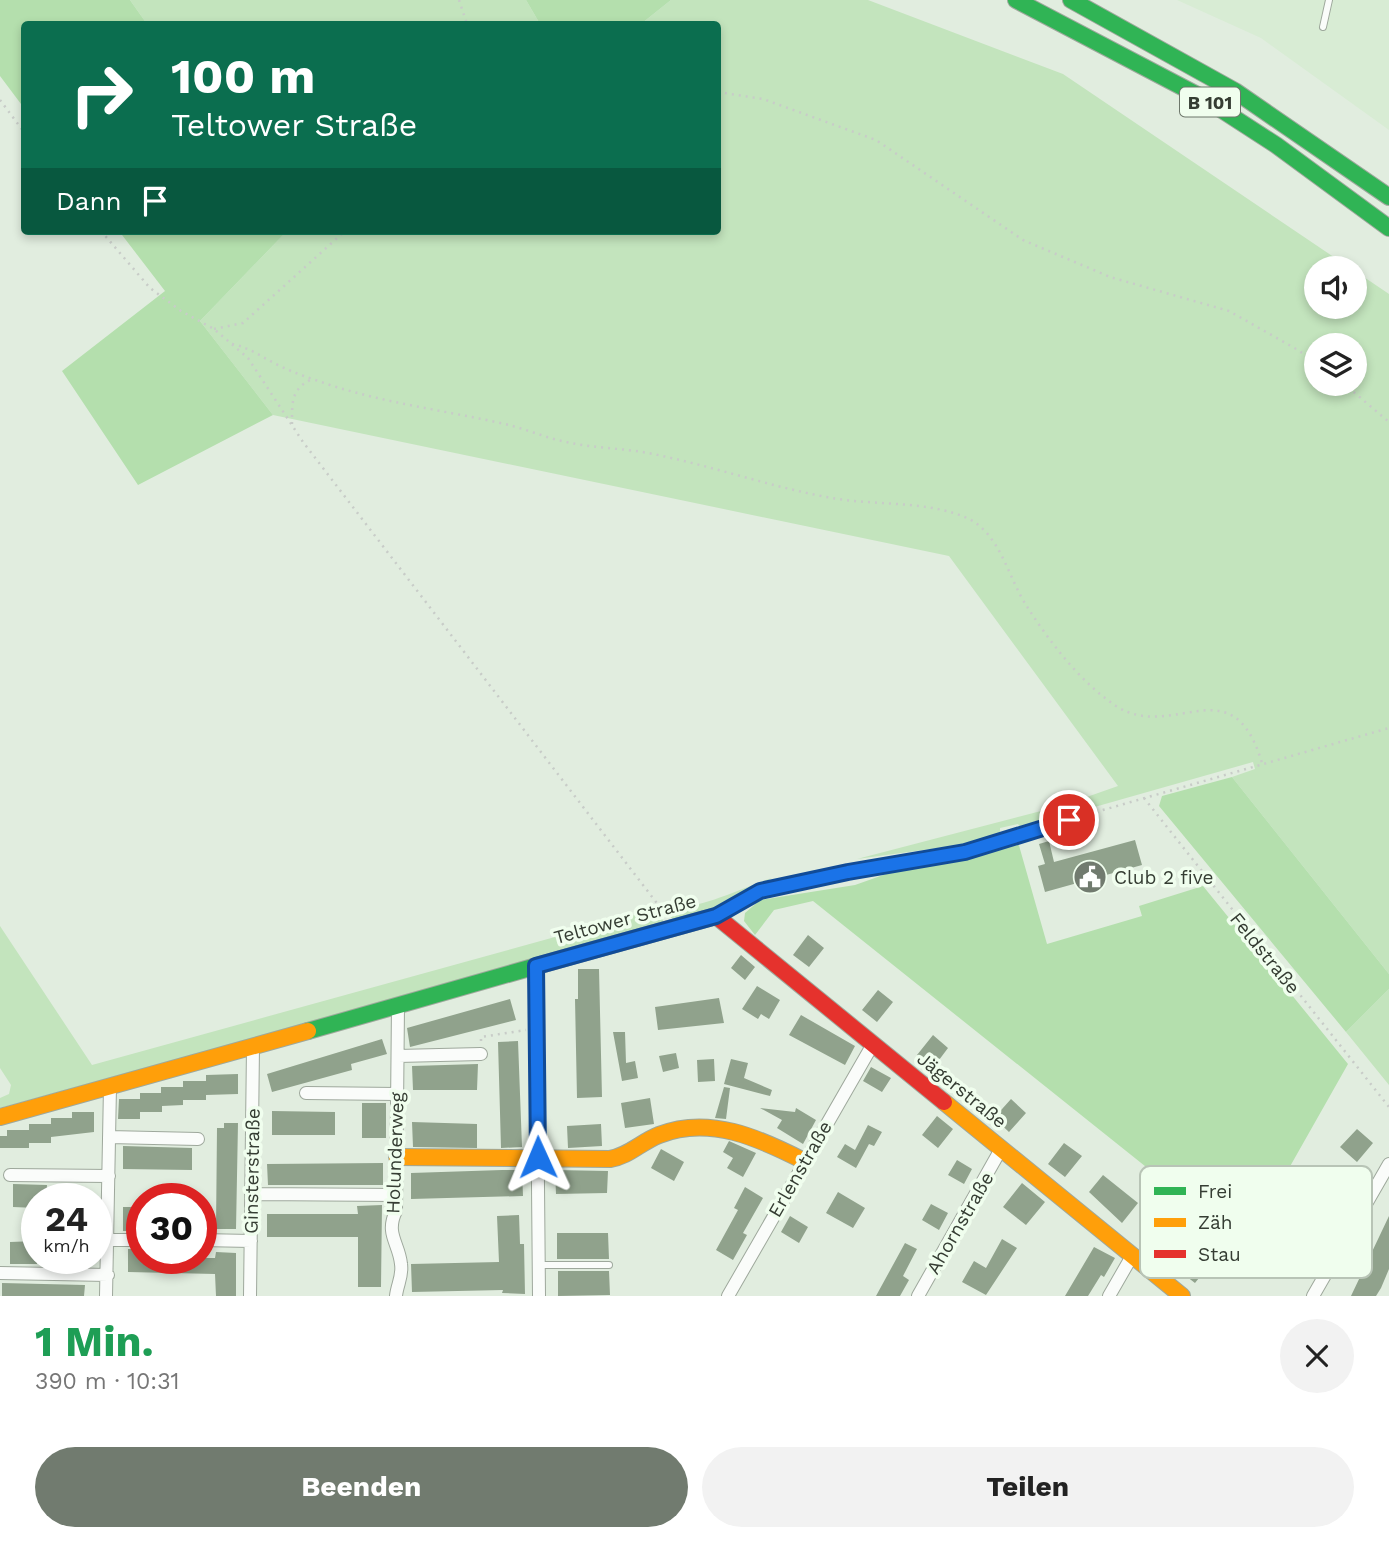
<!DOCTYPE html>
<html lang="de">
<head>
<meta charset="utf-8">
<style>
  :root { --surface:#fff; --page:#f2f2f2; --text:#222; --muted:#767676; --accent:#717b6f }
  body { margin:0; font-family:"Work Sans",sans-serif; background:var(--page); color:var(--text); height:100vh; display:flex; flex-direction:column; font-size:26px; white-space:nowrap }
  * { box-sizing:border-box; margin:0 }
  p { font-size:23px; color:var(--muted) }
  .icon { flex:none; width:38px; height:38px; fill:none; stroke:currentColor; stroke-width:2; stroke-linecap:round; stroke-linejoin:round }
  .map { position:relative; height:1296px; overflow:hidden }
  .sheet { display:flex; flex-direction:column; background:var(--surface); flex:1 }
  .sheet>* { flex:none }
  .top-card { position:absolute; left:21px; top:21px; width:700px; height:214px; border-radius:7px; box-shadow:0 4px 10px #0003; background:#0b6e4f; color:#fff; overflow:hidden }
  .tools { position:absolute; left:1304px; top:256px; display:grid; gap:14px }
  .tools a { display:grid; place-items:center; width:63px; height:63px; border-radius:50%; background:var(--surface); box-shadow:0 4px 10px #0003; font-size:35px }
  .speed { position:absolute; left:21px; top:1183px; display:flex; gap:14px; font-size:35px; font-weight:700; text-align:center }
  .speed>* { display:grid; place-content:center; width:91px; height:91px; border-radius:50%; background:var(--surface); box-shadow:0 4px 10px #0003; line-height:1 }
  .speed small { font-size:18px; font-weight:400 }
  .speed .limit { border:10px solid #d22; background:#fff; color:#111 }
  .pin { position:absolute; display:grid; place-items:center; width:60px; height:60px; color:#fff; margin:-30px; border:4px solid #fff; border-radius:50%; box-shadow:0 2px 7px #0007 }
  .me { position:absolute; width:77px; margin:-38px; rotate:359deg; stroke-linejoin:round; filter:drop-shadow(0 0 5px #0008) }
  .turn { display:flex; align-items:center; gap:24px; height:147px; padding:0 35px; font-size:32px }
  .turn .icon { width:91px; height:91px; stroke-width:2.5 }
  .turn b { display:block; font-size:49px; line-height:60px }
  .then { display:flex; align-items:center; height:66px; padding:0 35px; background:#0003; gap:14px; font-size:26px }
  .round { display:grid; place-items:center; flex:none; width:74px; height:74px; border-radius:37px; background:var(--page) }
  .head { display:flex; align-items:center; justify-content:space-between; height:119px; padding:0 35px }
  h1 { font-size:42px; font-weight:700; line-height:52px; color:#1e9e55 }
  .cta { display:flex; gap:14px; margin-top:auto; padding:14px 35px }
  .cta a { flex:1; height:80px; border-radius:42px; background:var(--accent); color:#fff; font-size:28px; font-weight:700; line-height:80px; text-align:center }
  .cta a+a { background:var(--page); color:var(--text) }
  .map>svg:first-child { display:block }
</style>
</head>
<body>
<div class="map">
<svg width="1389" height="1296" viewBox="0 0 1389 1296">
  <rect width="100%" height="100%" fill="#e1eddf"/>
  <path fill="#d8ecd4" d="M 1177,0 L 1389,0 L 1389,130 L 1261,38 Z"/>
  <path fill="#c3e4bd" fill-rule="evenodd" d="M 130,0 L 526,0 L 540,24 L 147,24 Z
    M 671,0 L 868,0 L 1063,74 L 1350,268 L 1316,268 L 1316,306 L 1354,306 L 1355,271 L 1389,294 L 1389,974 L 1232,777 L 1255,769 L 1253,762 L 1091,808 L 1082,804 L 1020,827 L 1018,824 L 1000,828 L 1000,836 L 982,842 L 857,859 L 1064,805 L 1118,786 L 949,556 L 273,415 L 200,321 L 287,231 L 718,231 L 718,24 L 641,24 ZM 1316,345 L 1354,345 L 1354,383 L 1316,383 Z
    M 772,878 L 716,907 L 676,919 L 671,918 L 663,905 C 687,916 746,886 772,878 Z
    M 654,904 L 665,924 L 0,1108 L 0,1098 L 9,1094 L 11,1085 L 0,1068 L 0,926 L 92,1065 L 638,914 Z
    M 1389,989 L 1389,1085 L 1346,1032 Z"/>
  <path fill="#b4dfad" d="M 0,0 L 130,0 L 147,24 L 24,24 L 24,108 L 0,76 Z
    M 526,0 L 671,0 L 641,24 L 540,24 Z
    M 119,231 L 287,231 L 200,321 L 273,415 L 138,485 L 62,371 L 165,291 Z
    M 1232,777 L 1389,974 L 1389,989 L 1346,1032 L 1159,806 L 1162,796 Z
    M 1018,842 L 1047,944 L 1142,916 L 1139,906 L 1203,886 L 1348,1064 L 1245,1246 L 813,901 L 774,910 L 755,935 L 744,921 L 745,913 L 760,900 L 855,885 L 889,873 Z"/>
  <path fill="#90a28c" d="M 1135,840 L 1142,865 L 1045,892 L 1038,866 L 1045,864 L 1039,844 L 1049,841 L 1054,862 Z
    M 808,935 L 824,948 L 809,967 L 793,955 Z
    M 741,955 L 755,967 L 745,980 L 731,968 Z
    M 578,969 L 599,969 L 602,1097 L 577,1098 L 575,999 L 578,999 Z
    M 757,986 L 780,1000 L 769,1019 L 761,1014 L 758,1019 L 742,1009 Z
    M 878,990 L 893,1002 L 877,1022 L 862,1010 Z
    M 719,998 L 724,1023 L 658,1030 L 655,1007 Z
    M 510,999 L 516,1020 L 410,1047 L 407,1028 Z
    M 801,1015 L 855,1046 L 845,1065 L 789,1035 Z
    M 613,1032 L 625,1032 L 626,1063 L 635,1061 L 638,1078 L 622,1081 Z
    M 933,1035 L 948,1048 L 933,1068 L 917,1055 Z
    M 382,1039 L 387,1054 L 351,1064 L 352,1070 L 272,1092 L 267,1074 Z
    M 518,1041 L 522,1147 L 501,1148 L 498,1042 Z
    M 676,1053 L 679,1068 L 663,1072 L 659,1056 Z
    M 714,1059 L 715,1081 L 698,1082 L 697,1060 Z
    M 731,1059 L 748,1063 L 744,1078 L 772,1090 L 770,1096 L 724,1084 Z
    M 478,1064 L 477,1090 L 413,1090 L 412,1066 Z
    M 871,1067 L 891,1078 L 882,1092 L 863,1081 Z
    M 238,1074 L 238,1094 L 206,1095 L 206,1100 L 183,1100 L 183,1105 L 162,1106 L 162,1112 L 140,1112 L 140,1119 L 118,1119 L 119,1099 L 140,1099 L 140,1093 L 161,1093 L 161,1087 L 183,1087 L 183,1081 L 206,1081 L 206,1075 Z
    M 724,1087 L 730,1088 L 726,1119 L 715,1118 Z
    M 650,1098 L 654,1124 L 625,1128 L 621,1103 Z
    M 1011,1099 L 1026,1113 L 1009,1132 L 994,1118 Z
    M 362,1103 L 386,1103 L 386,1138 L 362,1138 Z
    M 760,1108 L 795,1112 L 796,1108 L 816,1120 L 803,1144 L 777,1128 L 782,1120 Z
    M 272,1111 L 335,1112 L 335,1135 L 272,1135 Z
    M 72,1112 L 94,1112 L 94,1132 L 51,1137 L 51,1143 L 29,1143 L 29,1148 L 0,1148 L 0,1136 L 7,1136 L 7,1130 L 29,1130 L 29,1124 L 51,1124 L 51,1118 L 72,1118 Z
    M 937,1116 L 953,1129 L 938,1148 L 922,1135 Z
    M 412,1122 L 477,1124 L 477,1148 L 413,1147 Z
    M 224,1123 L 238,1123 L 236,1229 L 216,1229 L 217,1128 L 224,1128 Z
    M 601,1124 L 602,1146 L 568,1148 L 567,1126 Z
    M 868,1125 L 882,1132 L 874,1146 L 869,1144 L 856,1168 L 837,1157 L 845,1144 L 855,1150 Z
    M 1357,1129 L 1373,1143 L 1357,1162 L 1340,1147 Z
    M 729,1141 L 756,1153 L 743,1177 L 727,1168 L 733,1158 L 723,1152 Z
    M 1064,1143 L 1082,1156 L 1065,1177 L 1048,1164 Z
    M 123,1146 L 192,1148 L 192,1170 L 123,1169 Z
    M 661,1149 L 684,1162 L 674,1181 L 651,1168 Z
    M 957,1160 L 972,1169 L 964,1184 L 948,1175 Z
    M 383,1163 L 383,1185 L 268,1185 L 267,1164 Z
    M 502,1170 L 522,1170 L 523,1196 L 411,1199 L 411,1173 Z
    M 555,1170 L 608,1171 L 607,1193 L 556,1194 Z
    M 1103,1175 L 1138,1203 L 1122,1223 L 1089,1192 Z
    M 1022,1183 L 1045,1202 L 1026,1225 L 1003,1207 Z
    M 13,1184 L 47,1185 L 46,1199 L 37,1199 L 37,1208 L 13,1207 Z
    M 745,1187 L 763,1198 L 743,1233 L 747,1235 L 733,1260 L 716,1250 L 738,1210 L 734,1208 Z
    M 838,1192 L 865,1208 L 853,1228 L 826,1213 Z
    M 931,1204 L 948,1213 L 939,1230 L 922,1220 Z
    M 382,1205 L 381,1287 L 358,1287 L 358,1237 L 267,1237 L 267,1214 L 358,1214 L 357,1206 Z
    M 123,1207 L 142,1207 L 142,1231 L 123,1231 Z
    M 519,1215 L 520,1244 L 524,1244 L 525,1294 L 502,1293 L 503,1290 L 412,1292 L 411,1264 L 499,1262 L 497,1216 Z
    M 790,1216 L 808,1227 L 799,1243 L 781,1232 Z
    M 1389,1216 L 1389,1269 L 1381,1288 L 1376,1296 L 1351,1296 Z
    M 557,1233 L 608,1233 L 609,1259 L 557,1259 Z
    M 1002,1239 L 1017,1248 L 986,1295 L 962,1282 L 974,1261 L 986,1268 Z
    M 37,1241 L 37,1264 L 10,1264 L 10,1242 Z
    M 905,1243 L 917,1249 L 903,1276 L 909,1280 L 900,1296 L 876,1296 Z
    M 1094,1247 L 1115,1258 L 1104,1277 L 1101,1275 L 1088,1296 L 1065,1296 Z
    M 128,1249 L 142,1249 L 142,1258 L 215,1258 L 216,1252 L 236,1253 L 236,1296 L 216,1296 L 215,1274 L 128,1272 Z
    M 1195,1249 L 1211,1263 L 1195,1283 L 1178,1270 Z
    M 558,1271 L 609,1271 L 610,1295 L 558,1296 Z
    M 2,1283 L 85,1285 L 84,1296 L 2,1296 Z"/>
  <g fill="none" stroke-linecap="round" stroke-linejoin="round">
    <defs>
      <path id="lane" d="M 1323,27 L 1329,0
        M 718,915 L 760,891 L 848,872 L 965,852 L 1087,815
        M 539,1265 L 609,1265"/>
      <path id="street" d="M 536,966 L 539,1296
        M 398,1056 L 481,1054
        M 306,1093 L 397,1094
        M 109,1137 L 198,1139
        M 10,1175 L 109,1176
        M 251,1194 L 396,1195
        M 108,1240 L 142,1240
        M 201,1240 L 251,1241
        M 0,1273 L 108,1275
        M 106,1296 L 110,1087
        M 250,1296 L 253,1047
        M 396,1296 C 397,1285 403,1276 401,1264 C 399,1243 385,1234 396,1211 L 398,1006
        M 728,1296 L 873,1044
        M 918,1296 L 1001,1149
        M 1109,1296 L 1132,1256
        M 1313,1296 L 1389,1164"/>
      <path id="fast" d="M 1016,0 L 1205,99 L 1276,145 L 1389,228
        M 1071,0 L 1235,91 L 1389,197
        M 308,1031 L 568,957"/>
      <path id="slow" d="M 944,1102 L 1182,1296
        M 0,1117 L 308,1031
        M 397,1157 L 610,1159 C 629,1156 641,1142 659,1135 C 709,1115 759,1138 804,1161"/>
      <path id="jam" d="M 568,957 L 716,916 L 944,1102"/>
    </defs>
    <use href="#lane" stroke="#9ea89c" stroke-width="8"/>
    <use href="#street" stroke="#9ea89c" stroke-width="14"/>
    <use href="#fast" stroke="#9ea89c" stroke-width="18"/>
    <use href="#slow" stroke="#9ea89c" stroke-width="18"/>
    <use href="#jam" stroke="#9ea89c" stroke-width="18"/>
    <path stroke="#c8ccc8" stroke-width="2.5" stroke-dasharray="2 5" stroke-linecap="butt" d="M 459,0 L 467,24
      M 718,92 L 763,99 L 876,140 L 1023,240 L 1110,277 L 1229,311 L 1298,350 L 1316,363
      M 0,100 L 24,132
      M 101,231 L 150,288 L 181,311 L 214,329 L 248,358 L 303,442 L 666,915
      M 214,329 L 243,323 L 345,231
      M 232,344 C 251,348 263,358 280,366 C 296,374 313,379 330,385 C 389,404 449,411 509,425 C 528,430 547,438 566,442 C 593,448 621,448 648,453 C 710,465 770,487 832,498 C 876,506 926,500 967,518 C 1000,533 1008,577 1026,605 C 1049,641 1080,682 1116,706 C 1174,743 1232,663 1262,763
      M 1343,383 L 1389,422
      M 292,424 C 292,402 291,389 312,379
      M 1144,798 L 1389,1107
      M 1096,812 L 1389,728
      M 481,1041 L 481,1037 L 526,1030"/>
    <use href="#lane" stroke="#fafcfa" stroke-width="6"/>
    <use href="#street" stroke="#fafcfa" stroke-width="12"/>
    <use href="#fast" stroke="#30b455" stroke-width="16"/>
    <use href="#slow" stroke="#ff9f0a" stroke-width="16"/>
    <use href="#jam" stroke="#e5322d" stroke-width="16"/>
  </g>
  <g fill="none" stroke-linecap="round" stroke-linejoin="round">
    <defs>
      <path id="route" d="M 538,1157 L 536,966 L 716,916 L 760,891 L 848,872 L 965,852 L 1069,820"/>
    </defs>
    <use href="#route" stroke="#114b97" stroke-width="18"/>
    <use href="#route" stroke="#1a73e8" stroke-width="12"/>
  </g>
  <defs>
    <symbol id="civic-disc" viewBox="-11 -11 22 22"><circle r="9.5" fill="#717b6f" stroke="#f0feee"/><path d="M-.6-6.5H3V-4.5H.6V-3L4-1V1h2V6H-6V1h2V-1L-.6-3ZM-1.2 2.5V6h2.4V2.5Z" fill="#fff"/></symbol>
  </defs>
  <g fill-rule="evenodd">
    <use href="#civic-disc" x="1071" y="858" width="38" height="38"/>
  </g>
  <g text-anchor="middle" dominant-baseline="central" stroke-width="7" stroke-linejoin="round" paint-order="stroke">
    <rect fill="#f0feee" stroke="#6d776b" stroke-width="2" x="1180" y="87.5" width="60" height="29" rx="5"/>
    <g font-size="18" font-weight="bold" fill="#353d33">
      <text x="1210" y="102">B 101</text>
    </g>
    <g font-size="19" fill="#353d33" stroke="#f0feee" text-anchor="start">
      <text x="1114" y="877">Club 2 five</text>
    </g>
    <g font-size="19" fill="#353d33" stroke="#f0feee">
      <text transform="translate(625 919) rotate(-15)">Teltower Straße</text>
      <text transform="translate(1265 953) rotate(51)">Feldstraße</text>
      <text transform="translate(962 1090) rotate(39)">Jägerstraße</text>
      <text transform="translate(395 1153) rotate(-88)">Holunderweg</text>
      <text transform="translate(800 1169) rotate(-60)">Erlenstraße</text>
      <text transform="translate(252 1171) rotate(-89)">Ginsterstraße</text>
      <text transform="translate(960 1223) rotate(-60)">Ahornstraße</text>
    </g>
  </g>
  <rect x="1140" y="1166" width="232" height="112" rx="10" fill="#f0feee" stroke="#b8c4b6" stroke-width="2"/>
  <rect x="1154" y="1187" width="32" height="8" fill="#30b455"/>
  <rect x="1154" y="1218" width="32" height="9" fill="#ff9f0a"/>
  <rect x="1154" y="1250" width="32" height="8" fill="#e5322d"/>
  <g font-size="19" fill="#353d33">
    <text x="1198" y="1198">Frei</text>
    <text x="1198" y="1229">Zäh</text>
    <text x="1198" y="1261">Stau</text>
  </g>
</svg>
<div class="tools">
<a><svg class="icon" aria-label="sound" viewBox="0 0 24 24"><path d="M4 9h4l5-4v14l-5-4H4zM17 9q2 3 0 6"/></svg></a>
<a><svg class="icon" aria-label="layers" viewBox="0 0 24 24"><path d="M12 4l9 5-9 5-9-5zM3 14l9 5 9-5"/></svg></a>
</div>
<div class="speed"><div>24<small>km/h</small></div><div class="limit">30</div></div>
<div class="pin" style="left:1069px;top:820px;background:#d93025"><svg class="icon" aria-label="arrive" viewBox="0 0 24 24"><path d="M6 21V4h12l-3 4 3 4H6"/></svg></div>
<svg class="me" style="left:538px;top:1157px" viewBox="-20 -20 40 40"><path d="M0-17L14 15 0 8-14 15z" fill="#1a73e8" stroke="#fff" stroke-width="4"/></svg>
<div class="top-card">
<div class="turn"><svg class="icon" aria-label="right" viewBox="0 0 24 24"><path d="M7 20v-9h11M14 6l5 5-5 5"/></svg><div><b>100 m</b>Teltower Straße</div></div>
<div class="then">Dann<svg class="icon" aria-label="arrive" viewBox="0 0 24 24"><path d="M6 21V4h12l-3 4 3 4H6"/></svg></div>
</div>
</div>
<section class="sheet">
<div class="head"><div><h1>1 Min.</h1><p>390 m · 10:31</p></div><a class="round"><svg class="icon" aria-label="close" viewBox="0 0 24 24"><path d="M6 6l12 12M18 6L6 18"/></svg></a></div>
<div class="cta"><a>Beenden</a><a>Teilen</a></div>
</section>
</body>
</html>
